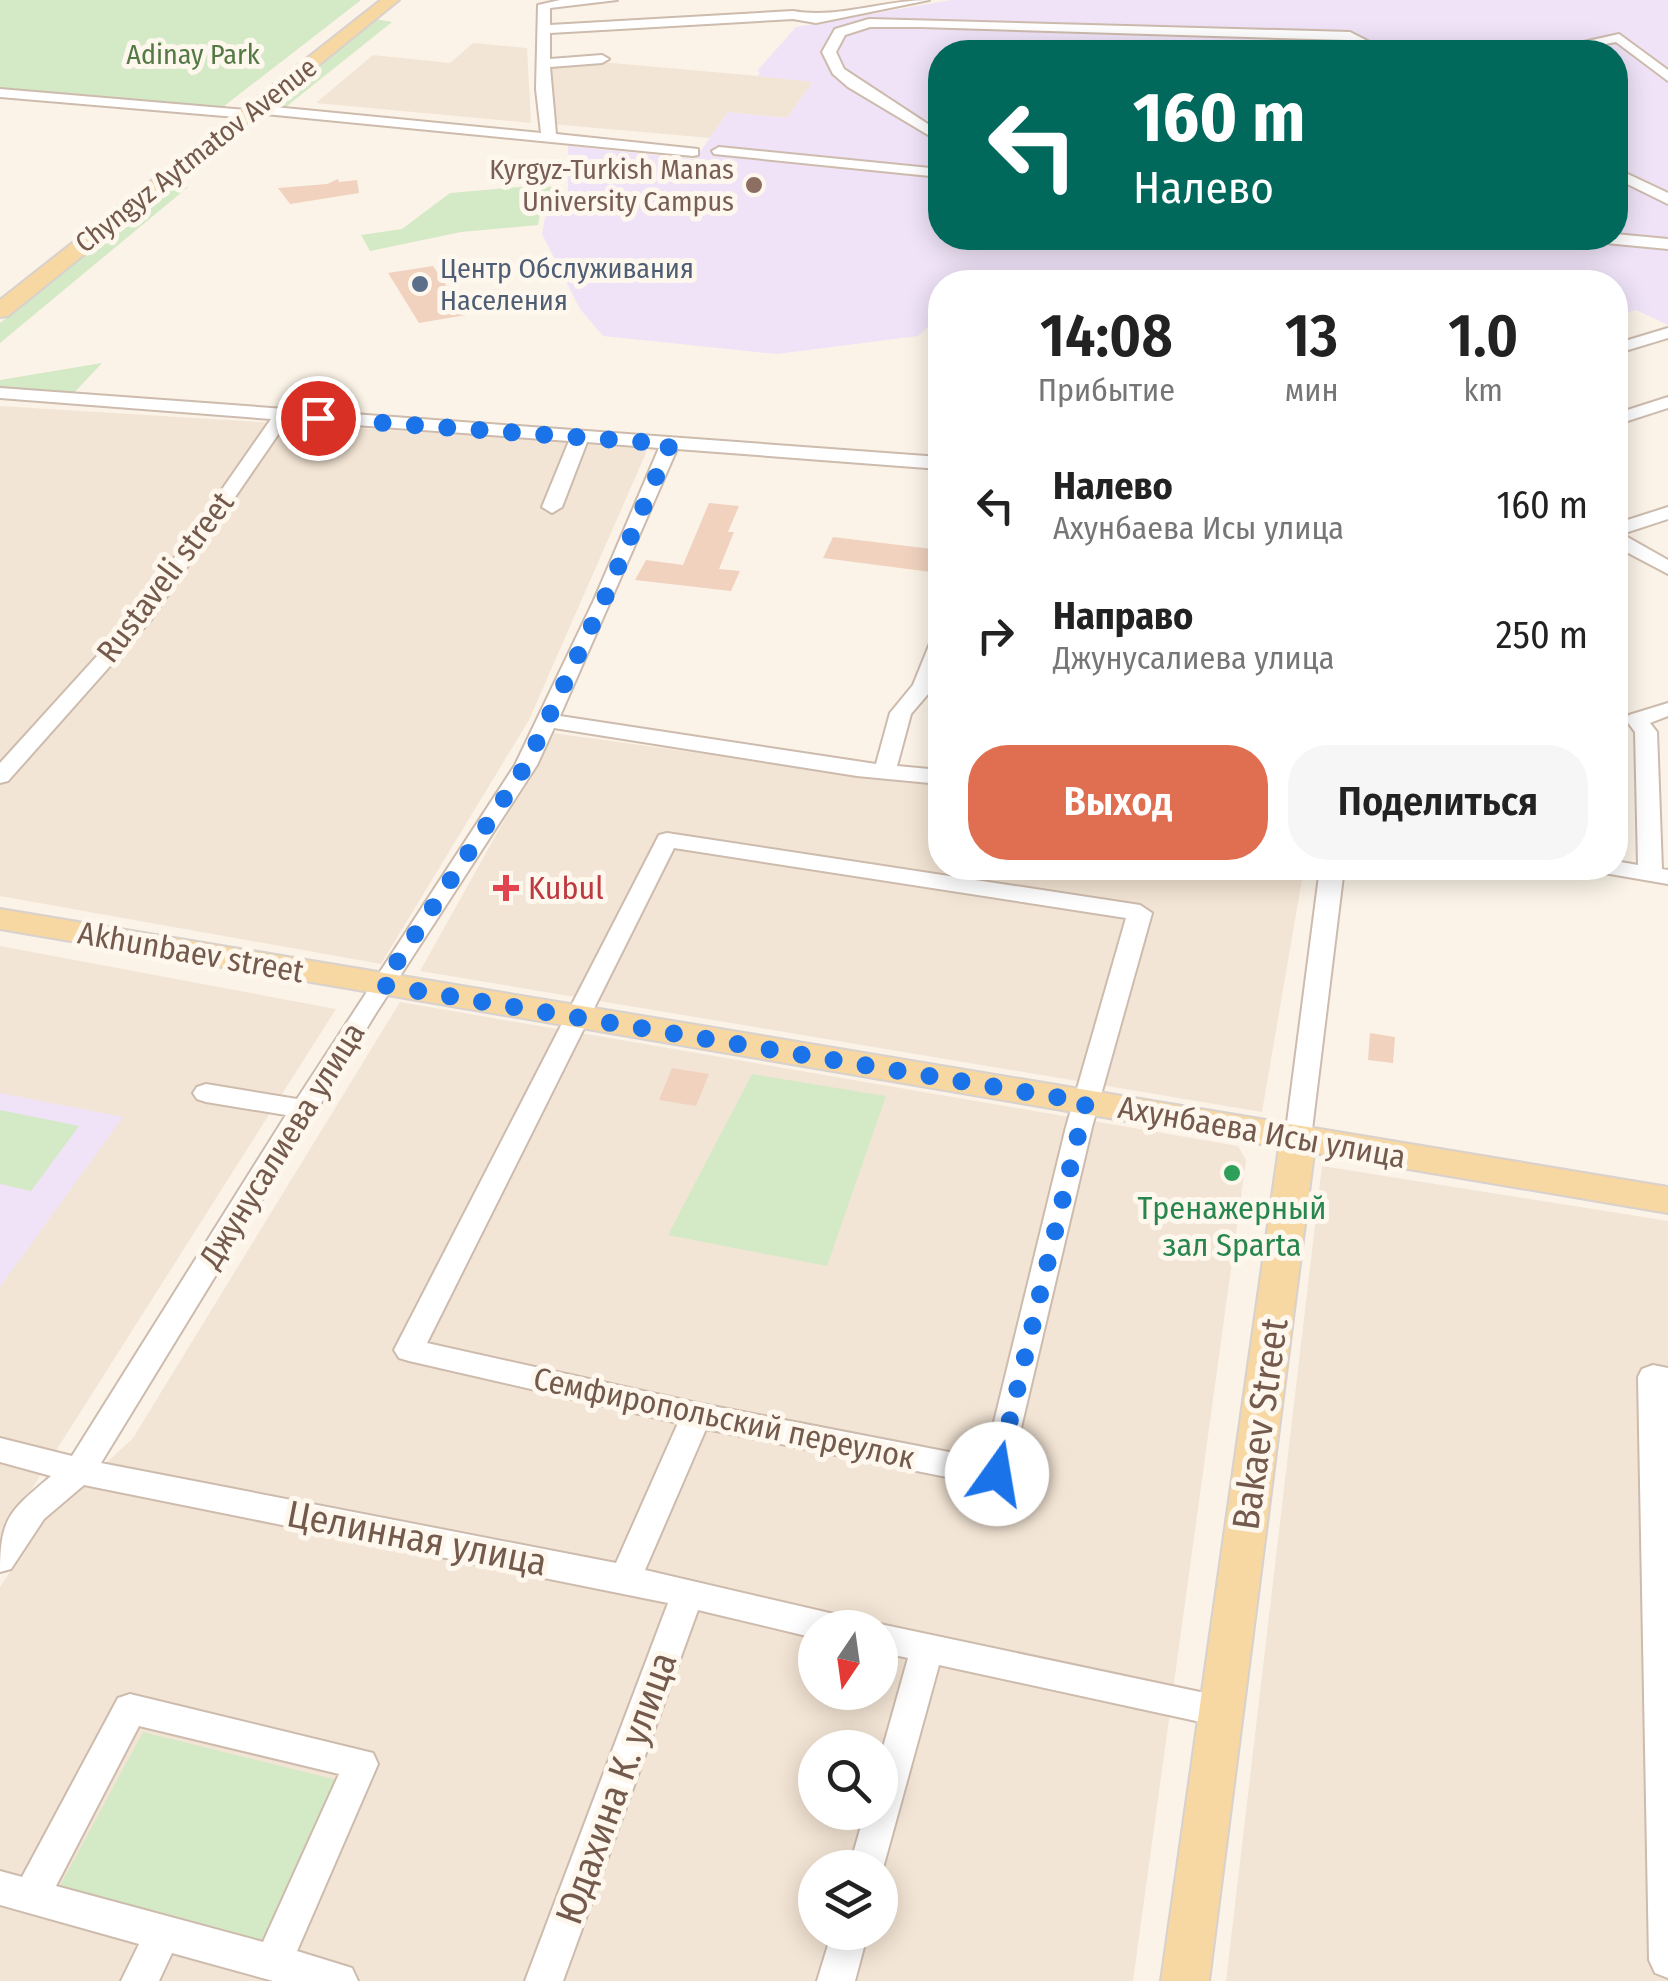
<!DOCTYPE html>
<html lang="ru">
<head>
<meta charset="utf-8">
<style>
  :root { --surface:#fff; --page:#f6f6f6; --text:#222; --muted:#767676; --accent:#e06f51 }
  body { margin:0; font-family:"Fira Sans Condensed",sans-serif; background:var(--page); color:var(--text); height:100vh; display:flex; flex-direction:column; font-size:38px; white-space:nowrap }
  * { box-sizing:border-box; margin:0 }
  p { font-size:32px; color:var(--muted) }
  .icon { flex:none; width:55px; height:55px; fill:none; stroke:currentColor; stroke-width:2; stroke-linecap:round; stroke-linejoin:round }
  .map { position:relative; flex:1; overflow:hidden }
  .sheet { position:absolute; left:928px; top:270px; width:700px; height:610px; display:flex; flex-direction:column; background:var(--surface); border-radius:40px; box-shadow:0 5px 25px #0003 }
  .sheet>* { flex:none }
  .banner { position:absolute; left:928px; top:40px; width:700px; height:210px; border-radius:40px; box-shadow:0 5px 25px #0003; background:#00695c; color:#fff; overflow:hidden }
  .needle { width:65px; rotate:193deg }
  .controls { position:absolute; left:798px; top:1610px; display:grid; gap:20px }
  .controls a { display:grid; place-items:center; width:100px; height:100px; border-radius:50%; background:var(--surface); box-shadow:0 5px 25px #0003; font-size:50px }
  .pin { position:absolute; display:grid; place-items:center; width:85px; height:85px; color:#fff; margin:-42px; border:5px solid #fff; border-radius:50%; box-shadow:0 2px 10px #0007 }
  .me { position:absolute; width:110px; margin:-55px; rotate:13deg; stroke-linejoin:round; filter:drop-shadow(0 0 8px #0008) }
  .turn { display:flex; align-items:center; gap:35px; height:210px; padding:0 40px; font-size:45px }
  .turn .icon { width:130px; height:130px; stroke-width:2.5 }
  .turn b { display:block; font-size:70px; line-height:85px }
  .eta { display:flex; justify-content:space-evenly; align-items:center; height:170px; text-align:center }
  .eta b { font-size:60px; font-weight:600; line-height:70px }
  .primary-button { display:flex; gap:20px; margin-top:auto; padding:20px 40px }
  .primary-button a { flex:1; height:115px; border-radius:40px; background:var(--accent); color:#fff; font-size:40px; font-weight:600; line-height:115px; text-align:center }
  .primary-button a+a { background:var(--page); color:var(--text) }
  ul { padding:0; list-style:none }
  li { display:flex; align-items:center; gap:30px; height:130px; padding:0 40px }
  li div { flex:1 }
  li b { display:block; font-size:38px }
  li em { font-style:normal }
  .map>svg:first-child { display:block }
</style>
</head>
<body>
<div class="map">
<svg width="1668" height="1981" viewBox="0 0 1668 1981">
  <rect width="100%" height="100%" fill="#fbf3e7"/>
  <path fill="#f3e5d5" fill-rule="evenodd" d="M 473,43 L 527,48 L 531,123 L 316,103 L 373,55 L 450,63 Z
    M 601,62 L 814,81 L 787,118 L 728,112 L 710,138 L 551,124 L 549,67 Z
    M 0,406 L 649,446 L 529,720 L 381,964 L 0,896 Z
    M 553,733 L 940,786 L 940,868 L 1304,868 L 1262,1112 L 420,971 Z
    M 0,946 L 336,1009 L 0,1539 Z
    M 400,1002 L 1238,1146 L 1246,1160 L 1133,1981 L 0,1981 L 0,1587 L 45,1520 L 133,1438 ZM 815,1628 L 880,1628 L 880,1692 L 815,1692 ZM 815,1748 L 880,1748 L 880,1812 L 815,1812 ZM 815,1868 L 880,1868 L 880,1932 L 815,1932 Z
    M 1322,1166 L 1668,1221 L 1668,1981 L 1226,1981 Z"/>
  <path fill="#f0e3f8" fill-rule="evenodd" d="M 951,0 L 1668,0 L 1668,325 L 1636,310 L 1615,316 L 1615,282 L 940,282 L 940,322 L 932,323 L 918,336 L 777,354 L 603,336 L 580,309 L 542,234 L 545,217 L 568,210 L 568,146 L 695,159 L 728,112 L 787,118 L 813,82 L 758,76 L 760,72 L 757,71 L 796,27 ZM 940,52 L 1615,52 L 1615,238 L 940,238 Z
    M 0,1093 L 123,1117 L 0,1287 Z"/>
  <path fill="#d4e9c5" d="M 0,0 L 361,0 L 219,110 L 0,92 Z
    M 376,19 L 392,22 L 282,110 L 264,108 Z
    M 541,185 L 552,187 L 541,209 L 538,225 L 461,232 L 370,251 L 361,235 L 402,229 L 450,193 Z
    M 168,187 L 188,187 L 0,343 L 0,323 Z
    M 102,363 L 71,396 L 0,390 L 0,380 Z
    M 752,1074 L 886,1096 L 827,1266 L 668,1235 Z
    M 0,1110 L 79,1126 L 31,1191 L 0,1184 Z
    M 143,1732 L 341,1781 L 265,1946 L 57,1891 Z"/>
  <path fill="#f0d2bf" d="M 338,179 L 339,182 L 357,180 L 359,193 L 290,204 L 278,188 L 327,184 Z
    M 433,266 L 466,315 L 419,323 L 388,273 Z
    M 709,503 L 739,506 L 728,532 L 734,532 L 719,569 L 740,571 L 731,591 L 635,580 L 646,560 L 683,565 Z
    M 833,537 L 940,550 L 940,551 L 931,572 L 823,558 Z
    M 1370,1033 L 1395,1037 L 1393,1063 L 1368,1060 Z
    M 672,1068 L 709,1074 L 696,1106 L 659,1100 Z"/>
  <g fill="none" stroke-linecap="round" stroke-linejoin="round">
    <defs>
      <path id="minor" d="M 560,0 L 617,0 L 550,8 L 550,25 L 793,11 C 838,19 884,0 929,0 L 816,23 L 793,19 L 550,33 L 550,59 L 602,55 L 609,59 L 602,63 L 550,67 L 556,134 L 698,149 L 698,155 L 693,156 L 255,113 L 248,118 L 0,97 L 0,89 L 246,110 L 253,105 L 541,133 L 536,89 L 538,5 Z
        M 869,19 L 1350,32 L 1389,52 L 1373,52 L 1347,40 L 921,27 L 870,27 L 845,35 L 836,52 L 844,69 L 940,132 L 940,142 L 848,87 L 833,74 L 822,52 L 835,29 Z
        M 1619,34 L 1668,70 L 1668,81 L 1616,42 L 1564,52 L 1539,52 Z
        M 719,147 L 940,169 L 940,177 L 714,154 L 712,151 Z
        M 1615,168 L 1668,193 L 1668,204 L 1615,178 Z
        M 1615,234 L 1668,239 L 1668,249 L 1606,243 L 1598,238 L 1615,238 Z
        M 1668,328 L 1668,338 L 1615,354 L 1615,344 Z
        M 0,388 L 940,457 L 940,469 L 677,449 L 560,716 L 876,764 L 890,713 L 913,685 L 930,643 L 940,637 L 940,670 L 934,687 L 911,714 L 897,766 L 940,770 L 940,784 L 857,776 L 554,728 L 537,765 L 376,1013 L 101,1463 L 616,1563 L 678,1423 L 409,1361 L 399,1358 L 394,1350 L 659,835 L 667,833 L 1140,905 L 1152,913 L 1092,1127 L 1008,1483 L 997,1487 L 706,1429 L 645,1570 L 834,1614 L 846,1618 L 850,1628 L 815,1628 L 815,1638 L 698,1610 L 563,1981 L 525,1981 L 668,1603 L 84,1485 L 44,1519 L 11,1569 L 0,1572 C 0,1517 10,1511 51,1476 L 0,1462 L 0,1438 L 72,1456 L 286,1115 L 206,1102 L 197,1099 L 193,1093 L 197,1087 L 206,1084 L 297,1099 L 515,765 L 594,600 L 659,448 L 587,442 L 562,507 L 552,513 L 542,507 L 569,441 L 288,420 L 150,621 L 8,781 L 0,783 L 0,763 L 136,613 L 271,419 L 0,398 ZM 674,848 L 1126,918 L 1066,1127 L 985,1459 L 697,1403 L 427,1343 Z
        M 1668,397 L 1668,408 L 1615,425 L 1615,414 Z
        M 1668,507 L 1668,519 L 1622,534 L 1668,560 L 1668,574 L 1615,546 L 1615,524 Z
        M 1668,703 L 1668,716 L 1650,723 L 1657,732 L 1662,869 L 1668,870 L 1668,884 L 1604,873 L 1601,868 L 1615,868 L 1615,861 L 1638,865 L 1635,732 L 1626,720 L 1629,715 Z
        M 1320,868 L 1344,868 L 1311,1138 L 1307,1145 L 1289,1145 L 1285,1138 Z
        M 1653,1365 L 1668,1368 L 1668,1978 L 1655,1973 L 1649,1960 L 1638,1377 L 1642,1369 Z
        M 880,1624 L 1219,1696 L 1231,1700 L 1236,1711 L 1231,1722 L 1219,1726 L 939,1665 L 880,1879 L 880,1868 L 849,1868 L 865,1812 L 880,1812 L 880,1758 L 908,1658 L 880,1652 L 880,1628 L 869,1628 Z
        M 130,1694 L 373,1753 L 378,1764 L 297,1951 L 352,1968 L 358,1981 L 273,1981 L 172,1953 L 159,1981 L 121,1981 L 139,1944 L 0,1905 L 0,1871 L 22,1877 L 118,1698 ZM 139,1726 L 339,1774 L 263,1942 L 56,1886 Z
        M 832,1932 L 868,1932 L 855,1981 L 817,1981 Z"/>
      <path id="major" d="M 381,0 L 399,0 L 8,316 L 0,317 L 0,300 Z
        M 0,909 L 1668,1187 L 1668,1213 L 1314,1153 L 1209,1981 L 1161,1981 L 1279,1147 L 0,929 Z"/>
    </defs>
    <use href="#minor" stroke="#cdbbad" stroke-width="4"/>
    <use href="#major" stroke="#d8d1cd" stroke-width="4"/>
    <use href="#minor" fill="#fff" fill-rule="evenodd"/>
    <use href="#major" fill="#f7d7a2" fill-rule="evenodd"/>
  </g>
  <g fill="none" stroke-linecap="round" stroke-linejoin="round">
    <path stroke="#1a73e8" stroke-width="18" stroke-dasharray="0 32.4" d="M 318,418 L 670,444 L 604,600 L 526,765 L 382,985 L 1086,1102 L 997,1474"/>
  </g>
  <circle fill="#8d6e63" stroke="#fef7ed" stroke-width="4" cx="754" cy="185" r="10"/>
  <circle fill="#5c6f8a" stroke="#fef7ed" stroke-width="4" cx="420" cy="284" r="10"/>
  <path fill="#e0444e" stroke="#fef7ed" stroke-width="4" d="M501 873h10v10h10v10h-10v10h-10v-10h-10v-10h10z"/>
  <circle fill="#2e9e5b" stroke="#fef7ed" stroke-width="4" cx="1232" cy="1173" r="10"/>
  <g text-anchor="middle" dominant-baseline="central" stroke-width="10" stroke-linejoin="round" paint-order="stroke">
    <g font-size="28" fill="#547944" stroke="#fef7ed">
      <text x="193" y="54">Adinay Park</text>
    </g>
    <g font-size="28" fill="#745a4c" stroke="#fef7ed">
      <text transform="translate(196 155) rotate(-38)">Chyngyz Aytmatov Avenue</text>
    </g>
    <g font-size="28" fill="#785e54" stroke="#fef7ed" text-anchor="end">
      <text x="734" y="169">Kyrgyz-Turkish Manas<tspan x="734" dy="32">University Campus</tspan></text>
    </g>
    <g font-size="28" fill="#4e5e75" stroke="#fef7ed" text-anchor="start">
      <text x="440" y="268">Центр Обслуживания<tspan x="440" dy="32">Населения</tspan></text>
    </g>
    <g font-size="32" fill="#745a4c" stroke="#fef7ed">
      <text transform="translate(165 577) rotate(-53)">Rustaveli street</text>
      <text transform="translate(191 952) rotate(10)">Akhunbaev street</text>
      <text transform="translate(1262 1132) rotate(10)">Ахунбаева Исы улица</text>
      <text transform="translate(282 1145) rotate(-58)">Джунусалиева улица</text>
      <text transform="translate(724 1418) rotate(12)">Семфиропольский переулок</text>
    </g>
    <g font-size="32" fill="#be3a42" stroke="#fef7ed" text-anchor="start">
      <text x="528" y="888">Kubul</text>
    </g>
    <g font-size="32" fill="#27864d" stroke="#fef7ed">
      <text x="1232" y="1208">Тренажерный<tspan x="1232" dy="37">зал Sparta</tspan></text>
    </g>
    <g font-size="38" fill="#745a4c" stroke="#fef7ed">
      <text transform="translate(1260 1424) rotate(-82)">Bakaev Street</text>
      <text transform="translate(417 1538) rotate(11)">Целинная улица</text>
      <text transform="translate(616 1788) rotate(-70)">Юдахина К. улица</text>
    </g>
  </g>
</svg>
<div class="controls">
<a><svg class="needle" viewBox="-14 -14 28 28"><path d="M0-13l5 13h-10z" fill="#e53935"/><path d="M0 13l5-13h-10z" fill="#767676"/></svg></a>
<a><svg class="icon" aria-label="search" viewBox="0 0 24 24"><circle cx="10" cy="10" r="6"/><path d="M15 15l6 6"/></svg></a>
<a><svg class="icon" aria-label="layers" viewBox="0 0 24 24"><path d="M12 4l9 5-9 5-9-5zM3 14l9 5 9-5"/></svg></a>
</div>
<div class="pin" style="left:318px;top:418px;background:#d93025"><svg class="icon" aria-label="arrive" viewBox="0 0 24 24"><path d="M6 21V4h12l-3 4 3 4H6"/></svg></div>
<svg class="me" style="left:997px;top:1474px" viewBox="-20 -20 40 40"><circle r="19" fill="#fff"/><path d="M0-13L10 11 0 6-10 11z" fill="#1a73e8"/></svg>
<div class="banner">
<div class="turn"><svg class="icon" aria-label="left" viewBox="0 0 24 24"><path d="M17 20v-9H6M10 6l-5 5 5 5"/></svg><div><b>160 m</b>Налево</div></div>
</div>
<section class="sheet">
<div class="eta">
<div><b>14:08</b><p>Прибытие</p></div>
<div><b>13</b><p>мин</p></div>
<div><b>1.0</b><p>km</p></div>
</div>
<ul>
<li><svg class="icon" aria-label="left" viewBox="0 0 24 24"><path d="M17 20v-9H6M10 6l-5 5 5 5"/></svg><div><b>Налево</b><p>Ахунбаева Исы улица</p></div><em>160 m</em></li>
<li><svg class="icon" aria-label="right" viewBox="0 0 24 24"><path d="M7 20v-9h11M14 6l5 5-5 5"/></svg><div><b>Направо</b><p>Джунусалиева улица</p></div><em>250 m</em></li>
</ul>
<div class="primary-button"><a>Выход</a><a>Поделиться</a></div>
</section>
</div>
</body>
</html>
